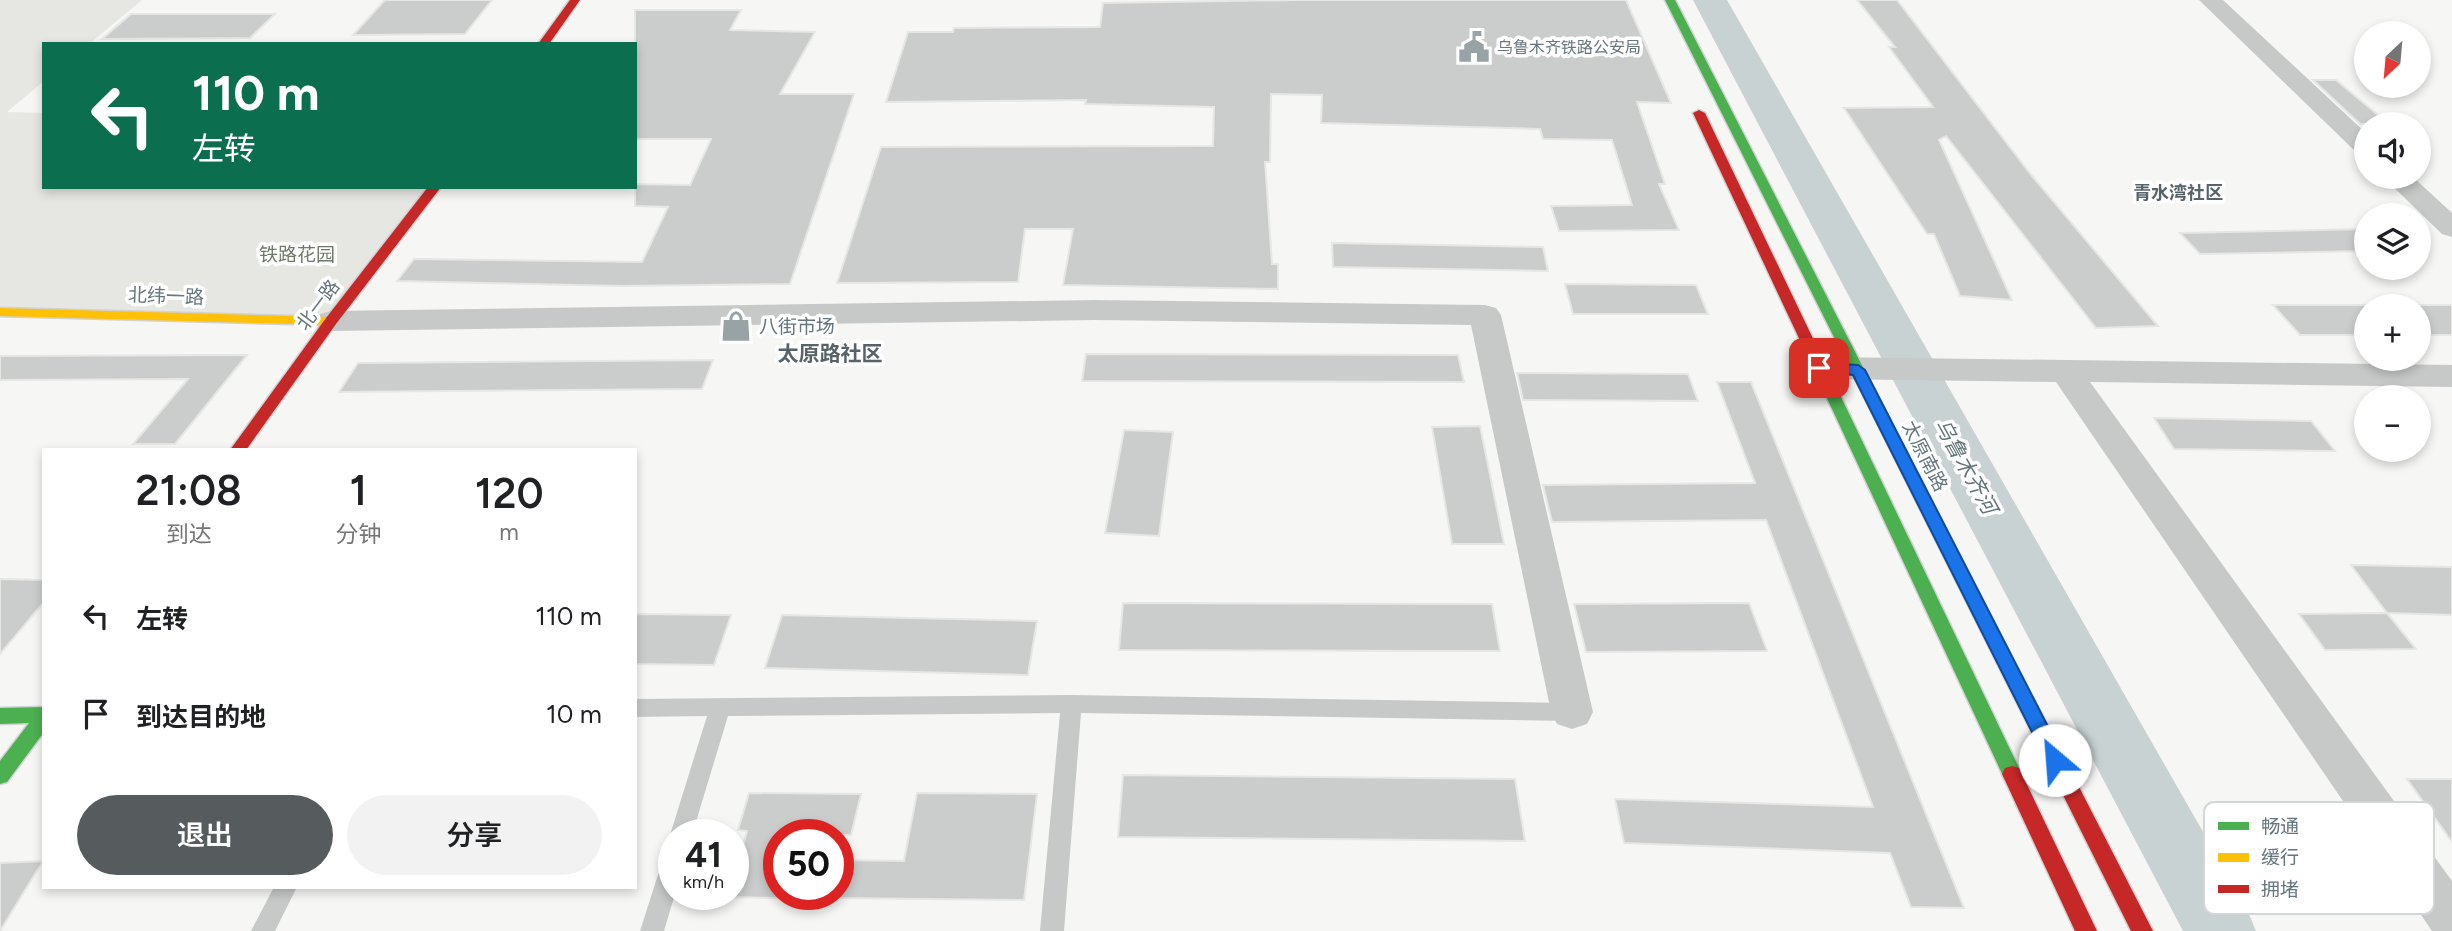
<!DOCTYPE html>
<html lang="zh">
<head>
<meta charset="utf-8">
<style>
  :root { --surface:#fff; --page:#f2f2f2; --text:#202124; --muted:#757577; --accent:#565c5e }
  body { margin:0; font-family:Figtree,"Noto Sans SC",sans-serif; background:var(--page); color:var(--text); height:100vh; display:flex; flex-direction:column; font-size:26px; white-space:nowrap }
  * { box-sizing:border-box; margin:0 }
  p { font-size:23px; color:var(--muted) }
  .icon { flex:none; width:38px; height:38px; fill:none; stroke:currentColor; stroke-width:2; stroke-linecap:round; stroke-linejoin:round }
  .map { position:relative; flex:1; overflow:hidden }
  .drawer { position:absolute; left:42px; top:448px; width:595px; height:441px; display:flex; flex-direction:column; background:var(--surface); border-radius:0px; box-shadow:0 4px 10px #0003 }
  .drawer>* { flex:none }
  .hud { position:absolute; left:42px; top:42px; width:595px; height:147px; border-radius:0px; box-shadow:0 4px 10px #0003; background:#0b6e4f; color:#fff; overflow:hidden }
  .needle { width:46px; rotate:206deg }
  .tools { position:absolute; left:2354px; top:21px; display:grid; gap:14px }
  .tools a { display:grid; place-items:center; width:77px; height:77px; border-radius:50%; background:var(--surface); box-shadow:0 4px 10px #0003; font-size:35px }
  .speed { position:absolute; left:658px; top:819px; display:flex; gap:14px; font-size:35px; font-weight:700; text-align:center }
  .speed>* { display:grid; place-content:center; width:91px; height:91px; border-radius:50%; background:var(--surface); box-shadow:0 4px 10px #0003; line-height:1 }
  .speed small { font-size:18px; font-weight:400 }
  .speed .limit { border:10px solid #d22; background:#fff; color:#111 }
  .pin { position:absolute; display:grid; place-items:center; width:60px; height:60px; color:#fff; margin:-30px; border-radius:14px; box-shadow:0 4px 10px #0006 }
  .me { position:absolute; width:77px; margin:-38px; rotate:333deg; stroke-linejoin:round; filter:drop-shadow(0 0 5px #0008) }
  .turn { display:flex; align-items:center; gap:24px; height:147px; padding:0 35px; font-size:32px }
  .turn .icon { width:91px; height:91px; stroke-width:2.5 }
  .turn b { display:block; font-size:49px; line-height:60px }
  .eta { display:flex; justify-content:space-evenly; align-items:center; height:119px; text-align:center }
  .eta b { font-size:42px; font-weight:600; line-height:49px }
  .button { display:flex; gap:14px; margin-top:auto; padding:14px 35px }
  .button a { flex:1; height:80px; border-radius:42px; background:var(--accent); color:#fff; font-size:28px; font-weight:600; line-height:80px; text-align:center }
  .button a+a { background:var(--page); color:var(--text) }
  ul { padding:0; list-style:none }
  li { display:flex; align-items:center; gap:21px; height:98px; padding:0 35px }
  li div { flex:1 }
  li b { display:block; font-size:26px }
  li em { font-style:normal }
  .map>svg:first-child { display:block }
</style>
</head>
<body>
<div class="map">
<svg width="2452" height="931" viewBox="0 0 2452 931">
  <rect width="100%" height="100%" fill="#f6f6f5"/>
  <path fill="#e6e7e3" d="M 0,0 L 142,0 L 89,44 L 44,44 L 44,81 L 7,112 L 44,113 L 44,187 L 435,187 L 331,321 L 0,312 Z"/>
  <g fill="none" stroke-linecap="round" stroke-linejoin="round">
    <path fill="#c8d2d3" fill-rule="evenodd" d="M 1693,0 L 1727,0 L 2246,907 L 2256,931 L 2183,931 Z"/>
  </g>
  <path fill="#cbcdcd" stroke="#e6e6e5" stroke-width="2" d="M 385,0 L 492,0 L 465,34 L 353,35 Z
    M 1296,0 L 1626,0 L 1671,103 L 1637,102 L 1665,184 L 1659,184 L 1679,230 L 1559,231 L 1551,206 L 1632,205 L 1612,140 L 1543,139 L 1540,129 L 1321,123 L 1322,95 L 1271,94 L 1270,162 L 1265,162 L 1272,264 L 1278,264 L 1278,289 L 1063,285 L 1073,229 L 1025,229 L 1018,282 L 837,283 L 881,147 L 1213,146 L 1214,107 L 1085,104 L 1086,100 L 886,102 L 908,32 L 953,32 L 954,28 L 1100,27 L 1103,3 Z
    M 1857,0 L 1897,0 L 2032,176 L 2158,326 L 2096,328 L 1946,136 L 1939,140 L 2012,300 L 1960,296 L 1934,234 L 1927,234 L 1844,108 L 1933,107 L 1889,47 L 1895,47 Z
    M 635,10 L 741,10 L 730,30 L 815,32 L 780,94 L 854,94 L 790,284 L 623,286 L 397,281 L 414,259 L 642,262 L 668,207 L 635,206 L 635,184 L 690,185 L 711,139 L 635,139 Z
    M 131,14 L 275,14 L 250,38 L 102,39 Z
    M 2313,80 L 2336,80 L 2389,124 L 2360,124 Z
    M 2366,229 L 2366,251 L 2200,254 L 2180,233 Z
    M 1332,243 L 1543,247 L 1548,271 L 1333,267 Z
    M 1565,284 L 1696,285 L 1708,314 L 1573,314 Z
    M 2273,305 L 2366,305 L 2366,335 L 2300,335 Z
    M 2418,305 L 2452,305 L 2452,335 L 2418,335 Z
    M 1086,354 L 1458,355 L 1464,382 L 1082,381 Z
    M 247,355 L 175,444 L 133,444 L 188,379 L 0,380 L 0,356 Z
    M 713,360 L 702,389 L 339,392 L 358,363 Z
    M 1517,373 L 1688,374 L 1698,401 L 1523,400 Z
    M 1717,382 L 1751,382 L 1964,908 L 1911,907 L 1890,853 L 1624,843 L 1615,799 L 1873,807 L 1766,520 L 1552,522 L 1543,485 L 1755,483 Z
    M 2154,418 L 2311,421 L 2335,451 L 2174,449 Z
    M 1480,426 L 1504,544 L 1452,544 L 1432,427 Z
    M 1124,430 L 1173,432 L 1159,536 L 1105,533 Z
    M 2351,565 L 2452,567 L 2452,615 L 2387,613 Z
    M 0,579 L 44,580 L 44,602 L 0,654 Z
    M 1123,603 L 1492,604 L 1500,651 L 1119,650 Z
    M 1749,603 L 1767,651 L 1586,652 L 1574,604 Z
    M 2387,613 L 2416,649 L 2325,650 L 2299,614 Z
    M 635,614 L 731,615 L 714,665 L 635,664 Z
    M 782,615 L 1037,621 L 1028,675 L 765,668 Z
    M 1123,775 L 1515,779 L 1525,841 L 1118,837 Z
    M 2407,779 L 2452,779 L 2452,842 Z
    M 749,793 L 861,794 L 851,835 L 779,835 L 779,898 L 728,897 L 733,894 L 733,881 L 747,831 L 738,830 Z
    M 917,793 L 1037,794 L 1024,900 L 838,898 L 838,860 L 904,861 Z
    M 43,861 L 0,931 L 0,863 Z"/>
  <g fill="none" stroke-linecap="round" stroke-linejoin="round">
    <defs>
      <path id="fast" d="M 1665,0 L 1675,0 L 1868,377 L 1866,380 L 1861,382 L 1854,377 Z
        M 1812,346 L 1819,351 L 2019,768 L 2022,774 L 2019,780 L 2012,782 L 2005,780 L 1805,351 Z
        M 44,707 L 44,732 L 7,782 L 0,784 L 0,761 L 29,723 L 0,724 L 0,708 Z"/>
      <path id="slow" d="M 0,308 L 331,317 L 338,321 L 331,325 L 0,316 Z
        M 1861,372 L 1868,377 L 2077,783 L 2080,789 L 2077,795 L 2070,798 L 2063,795 L 1854,377 Z"/>
      <path id="jam" d="M 570,0 L 580,0 L 549,44 L 538,44 Z
        M 1699,110 L 1705,113 L 1819,351 L 1817,354 L 1807,354 L 1805,351 L 1693,113 Z
        M 428,187 L 441,187 L 336,324 L 246,450 L 230,450 L 326,318 Z
        M 2012,766 L 2019,768 L 2097,931 L 2075,931 L 2002,774 L 2005,768 Z
        M 2070,780 L 2077,783 L 2153,931 L 2131,931 L 2060,789 L 2063,783 Z"/>
    </defs>
    <use href="#fast" stroke="#d1d2d2" stroke-width="3"/>
    <use href="#slow" stroke="#d1d2d2" stroke-width="3"/>
    <use href="#jam" stroke="#d1d2d2" stroke-width="3"/>
    <path fill="#c7c9c9" fill-rule="evenodd" d="M 1071,695 L 1572,703 L 1579,706 L 1582,712 L 1579,718 L 1572,721 L 1081,713 L 1064,931 L 1040,931 L 1060,713 L 728,716 L 692,835 L 674,835 L 674,842 L 670,835 L 707,716 L 635,717 L 635,699 Z
      M 674,849 L 675,894 L 664,931 L 640,931 L 663,859 L 666,852 Z
      M 274,887 L 297,887 L 275,931 L 251,931 Z"/>
    <path fill="#c7c9c9" fill-rule="evenodd" d="M 2199,0 L 2223,0 L 2366,133 L 2366,155 L 2357,153 Z
      M 2383,177 L 2413,177 L 2452,213 L 2452,237 L 2442,234 Z
      M 1095,300 L 1485,305 L 1496,308 L 1501,315 L 1593,712 L 1587,724 L 1572,729 L 1557,724 L 1551,712 L 1471,325 L 1095,320 L 331,331 L 320,328 L 315,321 L 320,314 L 331,311 Z
      M 1829,357 L 2452,365 L 2452,387 L 2090,382 L 2452,881 L 2452,931 L 2432,931 L 2056,382 L 1829,379 L 1818,376 L 1813,368 L 1818,360 Z"/>
    <use href="#fast" fill="#4caf50" fill-rule="evenodd"/>
    <use href="#slow" fill="#ffc107" fill-rule="evenodd"/>
    <use href="#jam" fill="#c62828" fill-rule="evenodd"/>
  </g>
  <path fill="#1a73e8" stroke="#114b97" stroke-width="2" d="M 1819,363 L 1858,365 L 1865,370 L 2062,754 L 2065,760 L 2062,766 L 2055,769 L 2049,766 L 1853,375 L 1814,371 L 1812,368 Z"/>
  <defs>
    <symbol id="civic-bare" viewBox="-9 -9 18 18"><path d="M-.6-6.5H3V-4.5H.6V-3L4-1V1h2V6H-6V1h2V-1L-.6-3ZM-1.2 2.5V6h2.4V2.5Z" fill="#98a3a6" stroke="#fff" stroke-width="2.5" paint-order="stroke"/></symbol>
    <symbol id="shop-bare" viewBox="-9 -9 18 18"><path d="M-5-2.5h2.3a2.7 3.5 0 0 1 5.4 0H5L5.5 6h-11ZM-1.5-2.5h3a1.5 2.3 0 0 0-3 0Z" fill="#98a3a6" stroke="#fff" stroke-width="2.5" paint-order="stroke"/></symbol>
  </defs>
  <g fill-rule="evenodd">
    <use href="#civic-bare" x="1452" y="25" width="44" height="44"/>
    <use href="#shop-bare" x="714" y="304" width="44" height="44"/>
  </g>
  <g text-anchor="middle" dominant-baseline="central" stroke-width="7" stroke-linejoin="round" paint-order="stroke">
    <g font-size="16" fill="#65767c" stroke="#fff" text-anchor="start">
      <text x="1497" y="47">乌鲁木齐铁路公安局</text>
    </g>
    <g font-size="18" font-weight="bold" fill="#566368" stroke="#fff">
      <text x="2178" y="193">青水湾社区</text>
    </g>
    <g font-size="19" fill="#6e7a67" stroke="#fff">
      <text x="297" y="254">铁路花园</text>
    </g>
    <g font-size="19" fill="#65767c" stroke="#fff">
      <text transform="translate(166 296) rotate(2)">北纬一路</text>
      <text transform="translate(318 305) rotate(-53)">北一路</text>
      <text transform="translate(1925 456) rotate(63)">太原南路</text>
    </g>
    <g font-size="19" fill="#65767c" stroke="#fff" text-anchor="start">
      <text x="759" y="326">八街市场</text>
    </g>
    <g font-size="21" font-weight="bold" fill="#566368" stroke="#fff">
      <text x="830" y="353">太原路社区</text>
    </g>
    <g font-size="21" font-style="italic" fill="#607577" stroke="#fff">
      <text transform="translate(1966 466) rotate(61)">乌鲁木齐河</text>
    </g>
  </g>
  <rect x="2204" y="802" width="230" height="112" rx="10" fill="#fff" stroke="#d1d6d8" stroke-width="2"/>
  <rect x="2218" y="822" width="31" height="8" fill="#4caf50"/>
  <rect x="2218" y="853" width="31" height="9" fill="#ffc107"/>
  <rect x="2218" y="885" width="31" height="8" fill="#c62828"/>
  <g font-size="19" fill="#65767c">
    <text x="2261" y="833">畅通</text>
    <text x="2261" y="864">缓行</text>
    <text x="2261" y="896">拥堵</text>
  </g>
</svg>
<div class="tools">
<a><svg class="needle" viewBox="-14 -14 28 28"><path d="M0-13l5 13h-10z" fill="#e53935"/><path d="M0 13l5-13h-10z" fill="#757577"/></svg></a>
<a><svg class="icon" aria-label="sound" viewBox="0 0 24 24"><path d="M4 9h4l5-4v14l-5-4H4zM17 9q2 3 0 6"/></svg></a>
<a><svg class="icon" aria-label="layers" viewBox="0 0 24 24"><path d="M12 4l9 5-9 5-9-5zM3 14l9 5 9-5"/></svg></a>
<a>+</a>
<a>−</a>
</div>
<div class="speed"><div>41<small>km/h</small></div><div class="limit">50</div></div>
<div class="pin" style="left:1819px;top:368px;background:#d93025"><svg class="icon" aria-label="arrive" viewBox="0 0 24 24"><path d="M6 21V4h12l-3 4 3 4H6"/></svg></div>
<svg class="me" style="left:2055px;top:760px" viewBox="-20 -20 40 40"><circle r="19" fill="#fff"/><path d="M0-13L10 11 0 6-10 11z" fill="#1a73e8"/></svg>
<div class="hud">
<div class="turn"><svg class="icon" aria-label="left" viewBox="0 0 24 24"><path d="M17 20v-9H6M10 6l-5 5 5 5"/></svg><div><b>110 m</b>左转</div></div>
</div>
<section class="drawer">
<div class="eta">
<div><b>21:08</b><p>到达</p></div>
<div><b>1</b><p>分钟</p></div>
<div><b>120</b><p>m</p></div>
</div>
<ul>
<li><svg class="icon" aria-label="left" viewBox="0 0 24 24"><path d="M17 20v-9H6M10 6l-5 5 5 5"/></svg><div><b>左转</b></div><em>110 m</em></li>
<li><svg class="icon" aria-label="arrive" viewBox="0 0 24 24"><path d="M6 21V4h12l-3 4 3 4H6"/></svg><div><b>到达目的地</b></div><em>10 m</em></li>
</ul>
<div class="button"><a>退出</a><a>分享</a></div>
</section>
</div>
</body>
</html>
